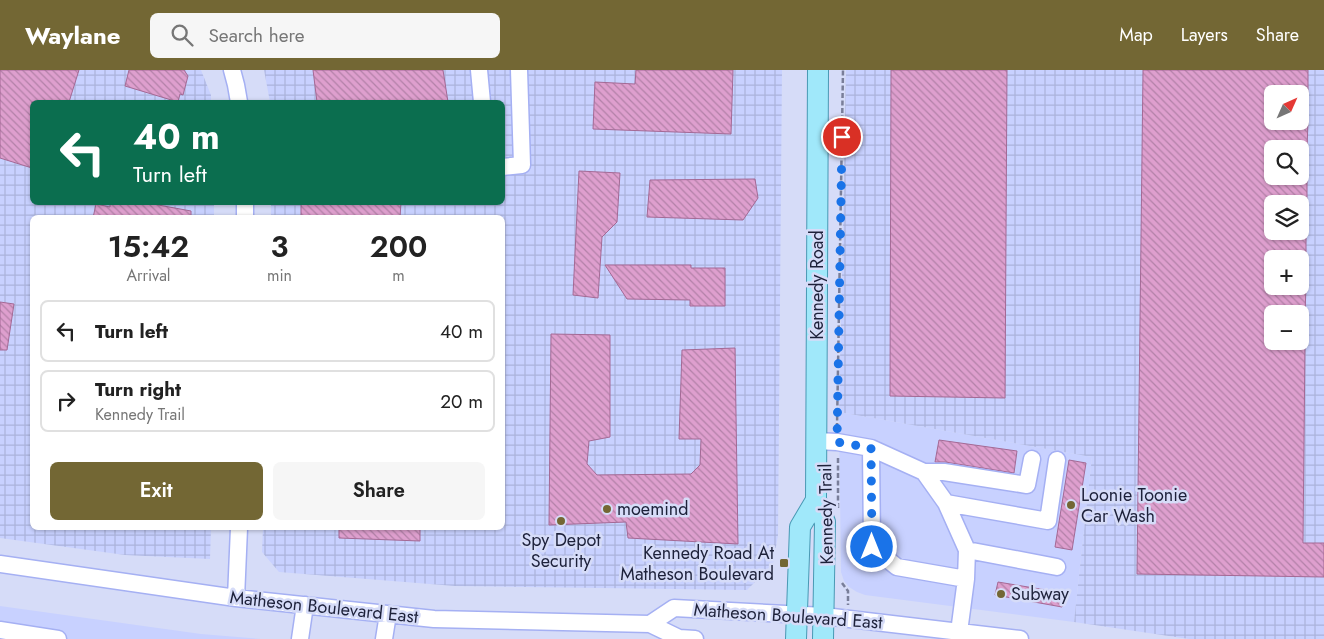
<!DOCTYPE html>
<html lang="en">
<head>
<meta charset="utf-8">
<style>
  :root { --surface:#fff; --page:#f6f6f6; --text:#222; --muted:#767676; --line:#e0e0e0; --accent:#736734 }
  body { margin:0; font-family:Jost,sans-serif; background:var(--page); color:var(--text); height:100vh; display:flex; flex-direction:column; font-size:19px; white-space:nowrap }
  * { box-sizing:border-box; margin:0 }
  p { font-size:16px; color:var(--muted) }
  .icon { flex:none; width:28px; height:28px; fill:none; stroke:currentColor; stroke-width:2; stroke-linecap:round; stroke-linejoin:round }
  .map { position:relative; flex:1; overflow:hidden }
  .drawer { position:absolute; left:30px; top:145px; width:475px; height:315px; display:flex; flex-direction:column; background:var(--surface); border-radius:8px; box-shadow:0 1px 4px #0004 }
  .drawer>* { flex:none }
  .hud { position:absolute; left:30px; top:30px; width:475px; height:105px; border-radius:8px; box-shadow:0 1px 4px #0004; background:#0b6e4f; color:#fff; overflow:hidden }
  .needle { width:32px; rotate:45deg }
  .fabs { position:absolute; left:1264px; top:15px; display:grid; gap:10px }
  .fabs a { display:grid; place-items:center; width:45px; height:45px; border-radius:8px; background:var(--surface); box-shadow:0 1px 4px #0004; font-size:25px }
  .pin { position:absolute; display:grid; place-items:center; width:42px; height:42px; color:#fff; margin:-21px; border:2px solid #fff; border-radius:50%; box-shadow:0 1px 5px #0007 }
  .me { position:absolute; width:55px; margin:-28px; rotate:0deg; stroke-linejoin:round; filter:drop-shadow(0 0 4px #0008) }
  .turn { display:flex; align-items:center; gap:18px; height:105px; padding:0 20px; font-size:22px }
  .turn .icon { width:65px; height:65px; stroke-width:2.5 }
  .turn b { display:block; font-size:35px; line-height:42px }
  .eta { display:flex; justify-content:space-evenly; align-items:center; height:85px; text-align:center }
  .eta b { font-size:30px; font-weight:600; line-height:35px }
  .button { display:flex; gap:10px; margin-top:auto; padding:10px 20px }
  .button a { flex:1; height:58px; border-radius:8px; background:var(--accent); color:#fff; font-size:20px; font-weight:600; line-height:58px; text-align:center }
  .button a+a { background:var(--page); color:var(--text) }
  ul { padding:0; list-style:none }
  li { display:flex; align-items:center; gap:15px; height:62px; margin:0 10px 8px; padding:0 10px; border:2px solid var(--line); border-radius:8px }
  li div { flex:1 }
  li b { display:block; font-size:19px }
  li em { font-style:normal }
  header { display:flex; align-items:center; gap:30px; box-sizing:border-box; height:70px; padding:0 25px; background:var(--accent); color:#fff }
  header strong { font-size:24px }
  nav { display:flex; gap:28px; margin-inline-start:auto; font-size:18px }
  .search { width:350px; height:45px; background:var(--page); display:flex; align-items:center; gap:12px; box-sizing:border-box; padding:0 18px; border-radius:8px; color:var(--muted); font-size:19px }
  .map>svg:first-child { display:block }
</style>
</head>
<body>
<header>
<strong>Waylane</strong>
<div class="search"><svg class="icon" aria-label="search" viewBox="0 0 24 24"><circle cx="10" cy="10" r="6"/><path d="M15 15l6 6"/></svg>Search here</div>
<nav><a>Map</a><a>Layers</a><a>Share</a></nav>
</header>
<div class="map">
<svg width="1324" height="569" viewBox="0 0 1324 569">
  <defs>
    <pattern id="industrial-grid" width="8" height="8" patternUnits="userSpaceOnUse" patternTransform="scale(1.25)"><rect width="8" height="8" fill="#c8d1ff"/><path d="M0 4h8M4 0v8" fill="none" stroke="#abb3db"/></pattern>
    <pattern id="building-back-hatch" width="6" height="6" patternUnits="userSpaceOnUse" patternTransform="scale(1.25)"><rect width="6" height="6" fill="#de9fce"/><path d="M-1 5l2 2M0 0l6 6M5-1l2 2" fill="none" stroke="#b381a8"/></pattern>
  </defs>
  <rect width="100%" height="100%" fill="#d6dcf8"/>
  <path fill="#c8d1ff" d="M 839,342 L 1092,387 L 1074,552 L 865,525 L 857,522 L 849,517 L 844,511 L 841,502 Z
    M 0,536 L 201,564 L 261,569 L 0,569 Z"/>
  <path fill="url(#industrial-grid)" fill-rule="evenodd" d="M 0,0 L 201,0 L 211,25 L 211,32 L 32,32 L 32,132 L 214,133 L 214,147 L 32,148 L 32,458 L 211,458 L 210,489 L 125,485 L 0,468 Z
    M 264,0 L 782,0 L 778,465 L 773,494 L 747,520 L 455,516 L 279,502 L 262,482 L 263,458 L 502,458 L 502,148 L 271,147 L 271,133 L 502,132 L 502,32 L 270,32 Z
    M 846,0 L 1324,0 L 1324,569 L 1189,569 L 1074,552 L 1092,387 L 839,342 ZM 1272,24 L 1300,24 L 1300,51 L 1272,51 ZM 1272,79 L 1300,79 L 1300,106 L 1272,106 ZM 1272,134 L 1300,134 L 1300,161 L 1272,161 ZM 1272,189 L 1300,189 L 1300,216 L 1272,216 ZM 1272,244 L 1300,244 L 1300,271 L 1272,271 Z"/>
  <path fill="url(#building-back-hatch)" stroke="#a46995" d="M 0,0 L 79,0 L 69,32 L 32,32 L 32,98 L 0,88 Z
    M 129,0 L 184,0 L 188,6 L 183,25 L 180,24 L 178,32 L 125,16 Z
    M 313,0 L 443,0 L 448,32 L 317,32 Z
    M 636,0 L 733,0 L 731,64 L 593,59 L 595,12 L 635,14 Z
    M 891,0 L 1007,0 L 1005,328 L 890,326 Z
    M 1143,0 L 1308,0 L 1308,24 L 1272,24 L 1272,51 L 1308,51 L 1307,79 L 1272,79 L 1272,106 L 1307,106 L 1307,134 L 1272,134 L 1272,161 L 1306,161 L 1306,189 L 1272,189 L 1272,216 L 1306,216 L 1305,244 L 1272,244 L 1272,271 L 1305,271 L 1303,473 L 1324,473 L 1324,507 L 1137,504 Z
    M 579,101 L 620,103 L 617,152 L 602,167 L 598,228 L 573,225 Z
    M 755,109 L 758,128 L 743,150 L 647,147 L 650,110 Z
    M 110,132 L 142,132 L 191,141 L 191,148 L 93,148 L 96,134 L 110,137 Z
    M 301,132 L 401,132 L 400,148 L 301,148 Z
    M 605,195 L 691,195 L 691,198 L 725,198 L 725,236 L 690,236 L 690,230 L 627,229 Z
    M 0,232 L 14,234 L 7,280 L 0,280 Z
    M 551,264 L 610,265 L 610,367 L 589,371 L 587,394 L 597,405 L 691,404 L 700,395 L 701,369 L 679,369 L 682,280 L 735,278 L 738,474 L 628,468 L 626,452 L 549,455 Z
    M 939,370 L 1017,381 L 1014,403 L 945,392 L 935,392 Z
    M 1069,390 L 1086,393 L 1072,480 L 1055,477 Z
    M 339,458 L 420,458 L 420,471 L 339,468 Z
    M 998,512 L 1064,523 L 1062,537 L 995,525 Z"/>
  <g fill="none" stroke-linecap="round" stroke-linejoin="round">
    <defs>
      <path id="minor" d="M 232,0 L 236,15 L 239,32
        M 479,0 L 482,32
        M 502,97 L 522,95 L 519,0
        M 245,132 L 245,148
        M 816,371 L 837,372 L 871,378 L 924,402 L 946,433 L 967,480 L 966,509 L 959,562
        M 871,378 L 872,477 L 897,497 L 966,509
        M 924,402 L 944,402 L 1027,415 L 1032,389
        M 946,433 L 1048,451 L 1057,390
        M 967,480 L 1057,497
        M 0,494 L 236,528 L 434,549 L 650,554 L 679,568 L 695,569
        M 236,528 L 239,458
        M 650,554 L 674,538 L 824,546 L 1020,569
        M 0,560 L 58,569
        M 300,569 L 305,535
        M 384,569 L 388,544"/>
      <path id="major" d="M 818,0 L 816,430 L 825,452 L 823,569
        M 796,569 L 800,457 L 816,430"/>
    </defs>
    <use href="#minor" stroke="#a5b0f3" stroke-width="19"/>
    <use href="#major" stroke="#4999b4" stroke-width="22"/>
    <path stroke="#797e99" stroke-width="2.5" stroke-dasharray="5 2.5" stroke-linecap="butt" d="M 837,358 L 843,0
      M 838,388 L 838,438
      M 842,513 L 848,521 L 848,535"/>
    <use href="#minor" stroke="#fff" stroke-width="16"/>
    <use href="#major" stroke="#a0e8fa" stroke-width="20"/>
  </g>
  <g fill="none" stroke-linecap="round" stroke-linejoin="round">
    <path stroke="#1a73e8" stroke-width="9" stroke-dasharray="0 16.2" d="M 842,67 L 837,372 L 871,378 L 872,477"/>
  </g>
  <g fill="#736734" stroke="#d6dcf8" stroke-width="2">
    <circle cx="1071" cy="435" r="5"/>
    <circle cx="607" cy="439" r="5"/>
    <circle cx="561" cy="451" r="5"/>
    <rect x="779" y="488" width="10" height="10" rx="2.5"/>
    <circle cx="1001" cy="524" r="5"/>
  </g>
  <g text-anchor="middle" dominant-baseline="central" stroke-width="5" stroke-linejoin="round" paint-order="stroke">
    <g font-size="18" fill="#1d213a" stroke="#d6dcf8">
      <text transform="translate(817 215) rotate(-90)">Kennedy Road</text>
      <text transform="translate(826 444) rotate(-91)">Kennedy Trail</text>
      <text transform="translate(324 537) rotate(6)">Matheson Boulevard East</text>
      <text transform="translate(788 546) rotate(4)">Matheson Boulevard East</text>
    </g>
    <g font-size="18" fill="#1d213a" stroke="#d6dcf8" text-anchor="start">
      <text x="1081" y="425">Loonie Toonie<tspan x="1081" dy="21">Car Wash</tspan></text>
      <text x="617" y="439">moemind</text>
      <text x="561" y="470" text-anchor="middle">Spy Depot<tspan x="561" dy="21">Security</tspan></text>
      <text x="774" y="483" text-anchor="end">Kennedy Road At<tspan x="774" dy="21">Matheson Boulevard</tspan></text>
      <text x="1011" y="524">Subway</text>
    </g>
  </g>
</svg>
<div class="fabs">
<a><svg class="needle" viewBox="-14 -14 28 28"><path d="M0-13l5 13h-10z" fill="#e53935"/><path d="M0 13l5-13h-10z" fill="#767676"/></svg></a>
<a><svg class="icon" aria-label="search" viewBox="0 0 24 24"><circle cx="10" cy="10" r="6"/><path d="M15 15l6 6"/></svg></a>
<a><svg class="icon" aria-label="layers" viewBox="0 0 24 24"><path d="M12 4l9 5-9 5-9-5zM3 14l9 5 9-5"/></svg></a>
<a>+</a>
<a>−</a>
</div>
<div class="pin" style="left:842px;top:67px;background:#d93025"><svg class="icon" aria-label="arrive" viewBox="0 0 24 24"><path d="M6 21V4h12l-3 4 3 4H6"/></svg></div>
<svg class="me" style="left:872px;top:477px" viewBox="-20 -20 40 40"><circle r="17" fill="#1a73e8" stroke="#fff" stroke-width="3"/><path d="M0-11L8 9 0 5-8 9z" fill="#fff"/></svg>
<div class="hud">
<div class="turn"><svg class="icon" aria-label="left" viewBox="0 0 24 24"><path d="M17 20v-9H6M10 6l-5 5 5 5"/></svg><div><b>40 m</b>Turn left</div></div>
</div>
<section class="drawer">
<div class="eta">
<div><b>15:42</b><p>Arrival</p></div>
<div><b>3</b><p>min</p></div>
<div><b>200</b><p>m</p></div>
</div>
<ul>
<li><svg class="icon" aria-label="left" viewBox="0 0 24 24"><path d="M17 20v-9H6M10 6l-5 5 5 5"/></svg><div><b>Turn left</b></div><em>40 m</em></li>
<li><svg class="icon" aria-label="right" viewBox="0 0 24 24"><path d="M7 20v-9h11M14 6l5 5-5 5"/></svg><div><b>Turn right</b><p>Kennedy Trail</p></div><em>20 m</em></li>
</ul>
<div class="button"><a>Exit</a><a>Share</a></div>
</section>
</div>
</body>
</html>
